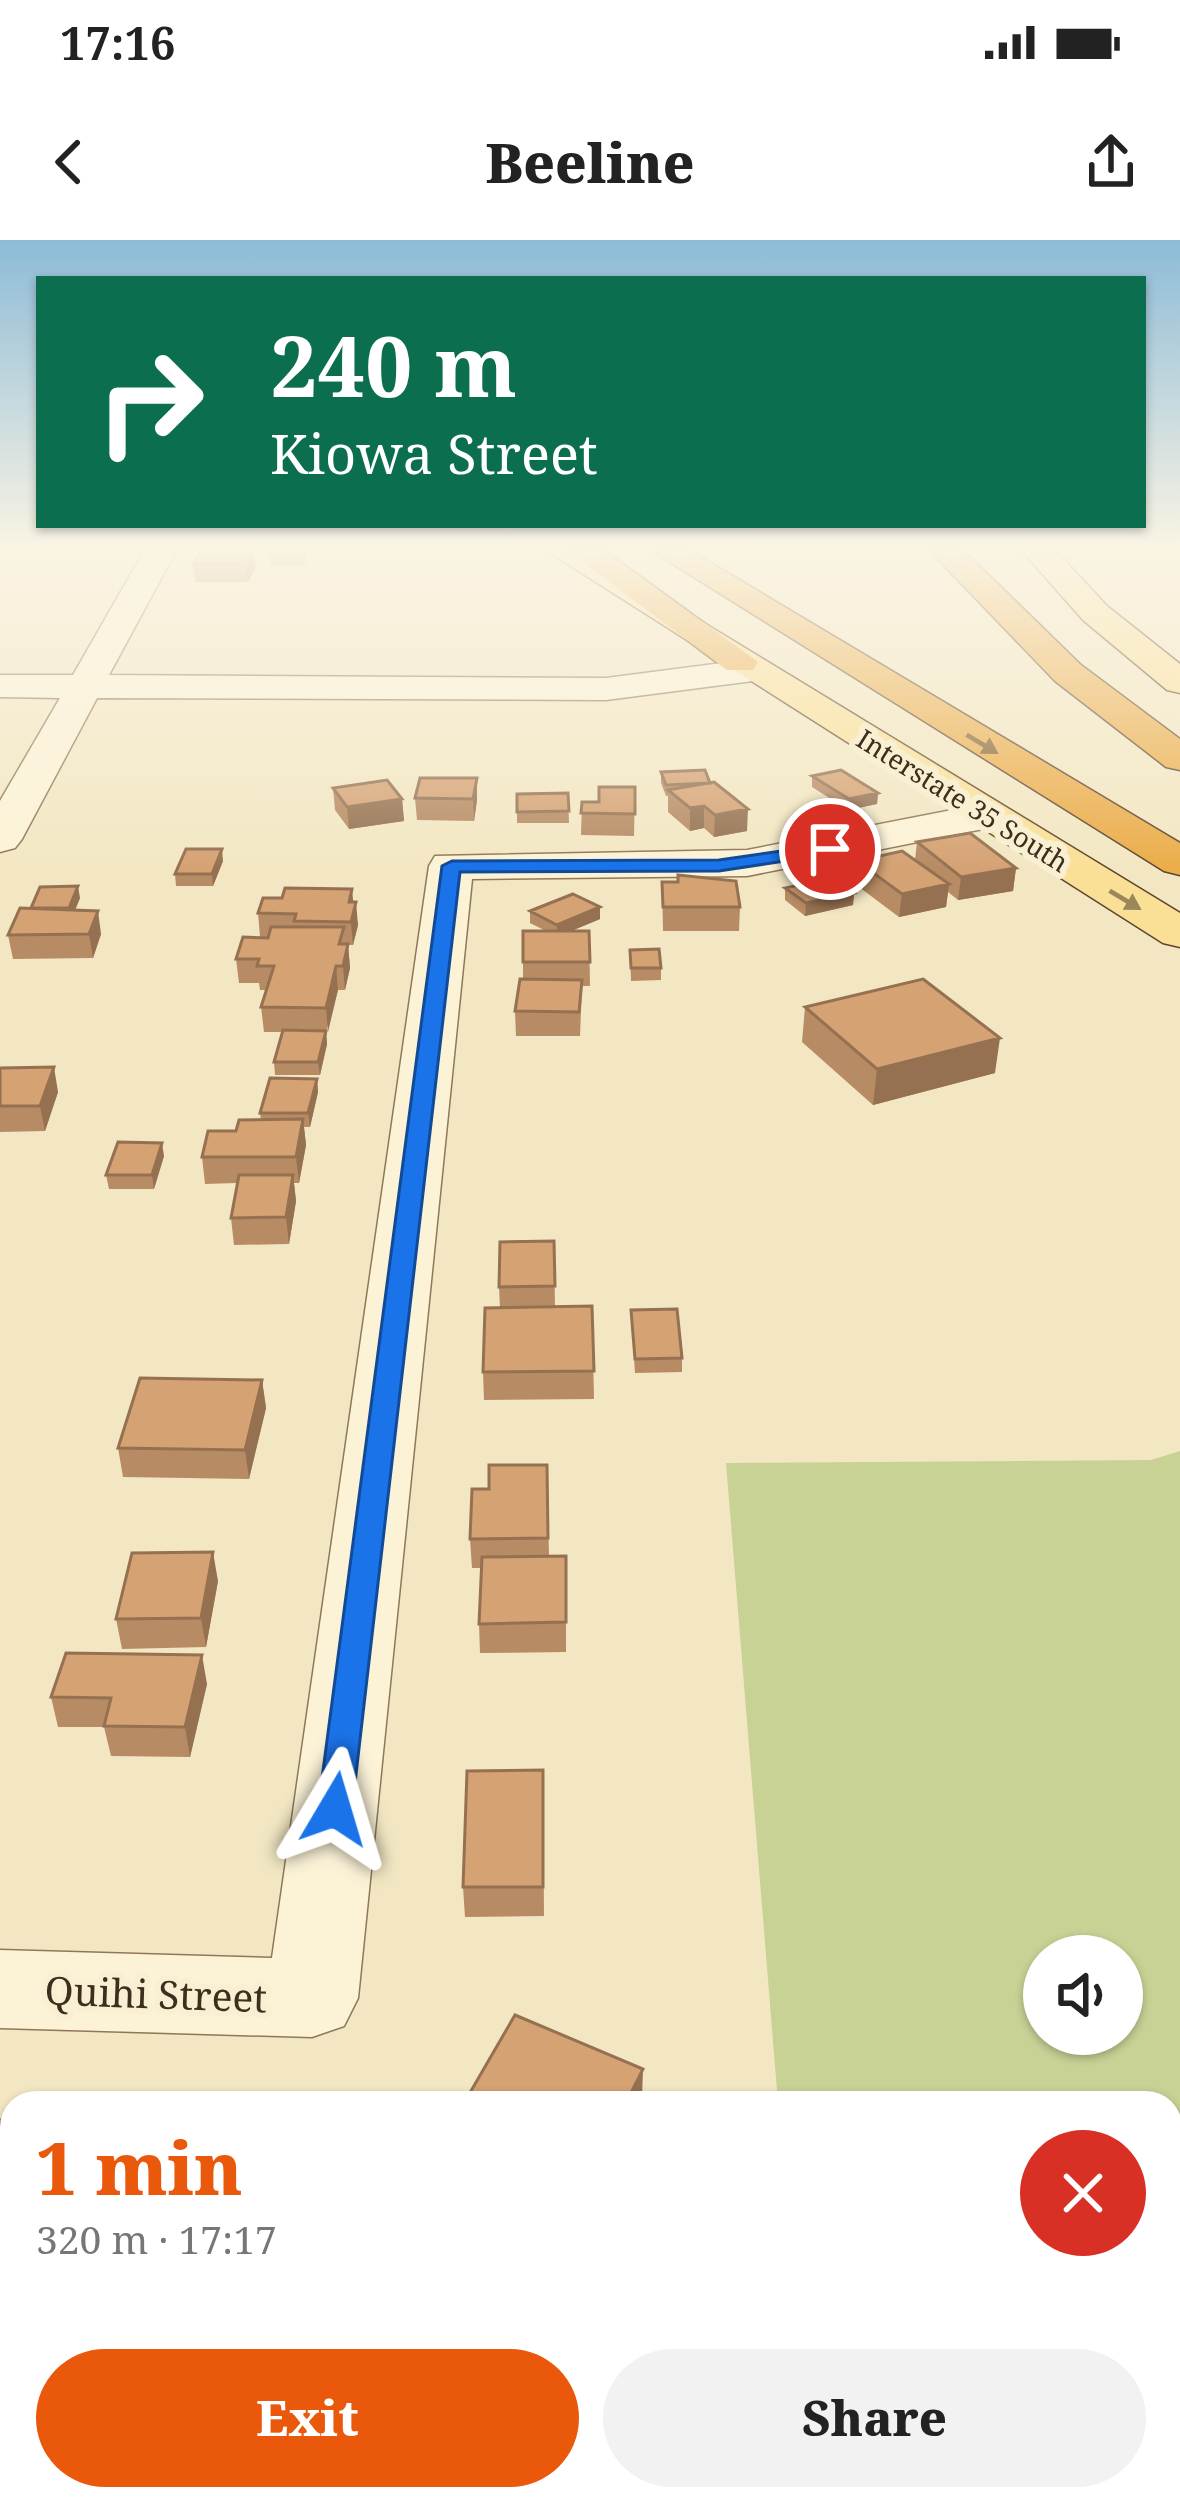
<!DOCTYPE html>
<html lang="en">
<head>
<meta charset="utf-8">
<style>
  :root { --surface:#fff; --page:#f2f2f2; --text:#222; --muted:#767676; --accent:#ea580c }
  body { margin:0; font-family:"Noto Serif",serif; background:var(--page); color:var(--text); height:100vh; display:flex; flex-direction:column; font-size:45px; white-space:nowrap }
  * { box-sizing:border-box; margin:0 }
  p { font-size:39px; color:var(--muted) }
  .icon { flex:none; width:66px; height:66px; fill:none; stroke:currentColor; stroke-width:2; stroke-linecap:round; stroke-linejoin:round }
  .map { position:relative; flex:1; overflow:hidden }
  .side { position:absolute; left:0px; top:1851px; width:1182px; height:420px; display:flex; flex-direction:column; background:var(--surface); border-radius:36px 36px 0 0; box-shadow:0 3px 9px #0004 }
  .side>* { flex:none }
  .banner { position:absolute; left:36px; top:36px; width:1110px; height:252px; border-radius:0px; box-shadow:0 3px 9px #0004; background:#0b6e4f; color:#fff; overflow:hidden }
  .controls { position:absolute; left:1023px; top:1695px; display:grid; gap:24px }
  .controls a { display:grid; place-items:center; width:120px; height:120px; border-radius:50%; background:var(--surface); box-shadow:0 3px 9px #0004; font-size:60px }
  .pin { position:absolute; display:grid; place-items:center; width:102px; height:102px; color:#fff; margin:-51px; border:6px solid #fff; border-radius:50%; box-shadow:0 3px 12px #0007 }
  .me { position:absolute; width:132px; margin:-66px; rotate:7deg; stroke-linejoin:round; filter:drop-shadow(0 0 9px #0008) }
  .turn { display:flex; align-items:center; gap:42px; height:252px; padding:0 36px; font-size:54px }
  .turn .icon { width:156px; height:156px; stroke-width:2.5 }
  .turn b { display:block; font-size:84px; line-height:102px }
  .round { display:grid; place-items:center; flex:none; width:126px; height:126px; border-radius:63px; background:var(--page) }
  .summary { display:flex; align-items:center; justify-content:space-between; height:204px; padding:0 36px }
  h1 { font-size:72px; font-weight:800; line-height:90px; color:var(--accent) }
  .cta { display:flex; gap:24px; margin-top:auto; padding:24px 36px }
  .cta a { flex:1; height:138px; border-radius:72px; background:var(--accent); color:#fff; font-size:48px; font-weight:800; line-height:138px; text-align:center }
  .cta a+a { background:var(--page); color:var(--text) }
  .status { display:flex; justify-content:space-between; align-items:center; height:84px; padding:0 60px; background:var(--surface); direction:ltr }
  .status svg { height:33px; fill:currentColor }
  header { display:flex; justify-content:space-between; align-items:center; height:156px; padding:0 36px; background:var(--surface); font-size:54px; font-weight:800 }
  .map>svg:first-child { display:block }
</style>
</head>
<body>
<div class="status"><b>17:16</b><svg viewBox="0 0 49 12"><path d="M0 12V9h3v3zM5 12V6h3v6zM10 12V3h3v9zM15 12V0h3v12zM26 1h20v11H26zM47 4h2v5h-2z"/></svg></div>
<header><svg class="icon" aria-label="back" viewBox="0 0 24 24"><path d="M15 5l-7 7 7 7"/></svg>Beeline<svg class="icon" aria-label="share" viewBox="0 0 24 24"><path d="M12 15V3M7 8l5-5 5 5M5 13v7h14v-7"/></svg></header>
<div class="map">
<svg width="1180" height="2271" viewBox="0 0 1180 2271">
  <rect width="100%" height="100%" fill="#f3e7c3"/>
  <path fill="#c8d295" fill-rule="evenodd" d="M 1180,1211 L 1180,2235 L 1170,2234 L 1170,1863 L 778,1863 L 726,1223 L 1151,1220 ZM 1044,1716 L 1122,1716 L 1122,1794 L 1044,1794 Z"/>
  <g fill="none" stroke-linecap="round" stroke-linejoin="round">
    <defs>
      <path id="minor" d="M 144,311 L 176,311 L 109,435 L 606,438 L 753,419 L 766,422 L 771,430 L 766,438 L 753,441 L 606,460 L 97,458 L 22,599 L 15,608 L 0,612 L 0,561 L 60,458 L 0,457 L 0,435 L 73,435 Z
        M 988,563 L 1003,567 L 1009,576 L 1003,585 L 747,636 L 472,639 L 358,1758 L 344,1786 L 312,1797 L 0,1788 L 0,1710 L 272,1718 L 429,626 L 435,616 L 747,610 Z"/>
      <path id="major" d="M 547,311 L 586,311 L 1180,673 L 1180,707 L 1163,703 Z
        M 1022,311 L 1056,311 L 1107,366 L 1180,424 L 1180,453 L 1167,450 L 1083,380 Z"/>
      <path id="highway" d="M 568,311 L 605,311 L 758,422 L 753,430 L 727,430 Z
        M 652,311 L 691,311 L 1180,603 L 1180,635 L 1164,631 Z
        M 930,311 L 964,311 L 1081,425 L 1180,499 L 1180,530 L 1166,527 L 1055,441 Z"/>
    </defs>
    <use href="#minor" stroke="#8f7857" stroke-width="3"/>
    <use href="#major" stroke="#5d452c" stroke-width="3"/>
    <use href="#highway" stroke="#5d452c" stroke-width="3"/>
    <use href="#minor" fill="#fcf3d7" fill-rule="evenodd"/>
    <use href="#major" fill="#fae097" fill-rule="evenodd"/>
    <use href="#highway" fill="#ebad4b" fill-rule="evenodd"/>
  </g>
  <path fill="#b78b64" d="M 201,311 L 256,327 L 248,342 L 195,342 L 193,324 Z
    M 307,315 L 304,326 L 270,326 L 269,317 Z
    M 661,532 L 710,543 L 747,591 L 714,597 L 704,588 L 690,591 L 668,572 L 668,556 L 666,556 L 661,543 Z
    M 812,536 L 878,553 L 877,564 L 848,570 L 812,547 Z
    M 420,538 L 477,560 L 474,581 L 417,580 L 415,558 Z
    M 635,547 L 634,596 L 581,595 L 582,562 L 599,562 Z
    M 333,548 L 402,559 L 404,581 L 349,589 L 335,570 Z
    M 568,553 L 569,583 L 517,583 L 517,554 Z
    M 917,602 L 1016,628 L 1013,651 L 958,660 L 948,652 L 946,667 L 899,677 L 855,644 L 857,621 L 915,620 Z
    M 223,621 L 213,646 L 176,646 L 175,634 Z
    M 662,642 L 740,667 L 739,691 L 663,691 Z
    M 785,648 L 854,653 L 853,665 L 805,676 L 785,660 Z
    M 80,658 L 75,670 L 101,694 L 93,718 L 13,719 L 8,695 L 31,668 Z
    M 353,662 L 358,685 L 353,705 L 348,705 L 350,728 L 345,750 L 338,750 L 326,792 L 327,804 L 320,835 L 275,835 L 274,822 L 282,792 L 264,792 L 261,767 L 266,750 L 260,750 L 259,743 L 239,743 L 236,719 L 260,697 L 258,673 Z
    M 530,671 L 600,679 L 571,691 L 589,691 L 590,746 L 582,746 L 580,796 L 516,796 L 515,771 L 523,739 L 523,691 L 546,691 L 530,683 Z
    M 630,710 L 661,728 L 661,740 L 631,741 Z
    M 805,767 L 995,833 L 873,865 L 802,802 Z
    M 0,828 L 58,852 L 45,891 L 0,892 Z
    M 317,839 L 318,852 L 310,887 L 304,887 L 306,905 L 299,943 L 294,943 L 296,961 L 289,1004 L 234,1005 L 231,978 L 237,943 L 205,944 L 202,917 L 236,891 L 261,880 L 260,873 Z
    M 164,916 L 154,949 L 109,949 L 106,935 Z
    M 554,1001 L 555,1067 L 592,1066 L 594,1159 L 484,1160 L 483,1132 L 500,1068 L 499,1047 Z
    M 631,1070 L 682,1118 L 682,1132 L 635,1133 Z
    M 262,1140 L 266,1168 L 249,1239 L 123,1237 L 118,1208 Z
    M 547,1225 L 549,1316 L 566,1316 L 566,1412 L 480,1413 L 479,1384 L 482,1328 L 472,1328 L 470,1299 L 489,1249 Z
    M 218,1341 L 206,1407 L 122,1409 L 116,1379 Z
    M 207,1444 L 190,1517 L 111,1516 L 104,1487 L 58,1487 L 51,1457 Z
    M 543,1530 L 544,1676 L 465,1677 L 463,1647 Z
    M 0,1880 L 12,1880 L 12,2073 L 0,2072 Z"/>
  <path fill="#957151" d="M 253,311 L 256,327 L 248,342 L 246,324 Z
    M 477,538 L 477,560 L 474,581 L 473,559 Z
    M 878,553 L 877,564 L 848,570 L 849,559 Z
    M 402,559 L 404,581 L 349,589 L 347,567 Z
    M 704,566 L 704,588 L 690,591 L 690,568 Z
    M 748,569 L 747,591 L 714,597 L 715,575 Z
    M 222,609 L 223,621 L 213,646 L 212,634 Z
    M 1016,628 L 1013,651 L 958,660 L 961,637 Z
    M 949,644 L 946,667 L 899,677 L 902,654 Z
    M 78,646 L 80,658 L 71,680 L 69,668 Z
    M 352,649 L 354,670 L 356,662 L 358,685 L 353,705 L 349,662 Z
    M 854,653 L 853,665 L 805,676 L 806,663 Z
    M 600,667 L 600,679 L 557,697 L 557,685 Z
    M 98,671 L 101,694 L 93,718 L 89,694 Z
    M 348,704 L 350,728 L 345,750 L 343,726 Z
    M 336,726 L 338,750 L 328,792 L 326,768 Z
    M 326,791 L 327,804 L 320,835 L 318,822 Z
    M 1000,798 L 995,833 L 873,865 L 877,829 Z
    M 54,827 L 58,852 L 45,891 L 40,866 Z
    M 317,839 L 318,852 L 310,887 L 308,873 Z
    M 303,879 L 306,905 L 299,943 L 296,917 Z
    M 162,903 L 164,916 L 154,949 L 152,935 Z
    M 293,935 L 296,961 L 289,1004 L 286,977 Z
    M 262,1140 L 266,1168 L 249,1239 L 245,1210 Z
    M 213,1312 L 218,1341 L 206,1407 L 201,1378 Z
    M 202,1415 L 207,1444 L 190,1517 L 185,1487 Z
    M 643,1829 L 642,1858 L 640,1863 L 626,1863 Z"/>
  <path fill="#d5a274" stroke="#957151" stroke-width="3" d="M 201,311 L 253,311 L 246,324 L 193,324 Z
    M 271,311 L 305,311 L 304,316 L 269,317 Z
    M 705,530 L 710,543 L 666,545 L 661,532 Z
    M 841,530 L 878,553 L 849,559 L 812,536 Z
    M 420,538 L 477,538 L 473,559 L 415,558 Z
    M 387,540 L 402,559 L 347,567 L 333,548 Z
    M 714,542 L 748,569 L 715,575 L 704,566 L 690,568 L 668,550 Z
    M 599,547 L 635,547 L 635,574 L 581,573 L 582,562 L 599,562 Z
    M 568,553 L 569,571 L 517,572 L 517,554 Z
    M 970,593 L 1016,628 L 961,637 L 917,602 Z
    M 186,609 L 222,609 L 212,634 L 175,634 Z
    M 902,611 L 949,644 L 902,654 L 857,621 Z
    M 678,635 L 736,641 L 740,667 L 663,667 L 662,642 L 678,642 Z
    M 833,638 L 854,653 L 806,663 L 785,648 Z
    M 78,646 L 69,668 L 31,668 L 40,647 Z
    M 285,648 L 352,649 L 349,662 L 356,662 L 351,682 L 294,681 L 296,674 L 258,673 L 263,658 L 282,658 Z
    M 573,654 L 600,667 L 557,685 L 530,671 Z
    M 20,668 L 98,671 L 89,694 L 8,695 Z
    M 271,687 L 344,687 L 339,704 L 348,704 L 343,726 L 336,726 L 326,768 L 261,767 L 274,726 L 257,726 L 259,719 L 236,719 L 243,697 L 268,698 Z
    M 523,691 L 589,691 L 590,722 L 523,722 Z
    M 659,709 L 661,728 L 631,728 L 630,710 Z
    M 520,739 L 582,740 L 579,772 L 515,771 Z
    M 923,739 L 1000,798 L 877,829 L 805,767 Z
    M 283,790 L 326,791 L 318,822 L 274,822 Z
    M 54,827 L 40,866 L 0,866 L 0,828 Z
    M 270,838 L 317,839 L 308,873 L 260,873 Z
    M 303,879 L 296,917 L 202,917 L 208,891 L 236,891 L 239,880 Z
    M 118,902 L 162,903 L 152,935 L 106,935 Z
    M 239,935 L 293,935 L 286,977 L 231,978 Z
    M 554,1001 L 555,1046 L 499,1047 L 500,1002 Z
    M 592,1066 L 594,1131 L 483,1132 L 485,1068 Z
    M 677,1069 L 682,1118 L 635,1119 L 631,1070 Z
    M 140,1138 L 262,1140 L 245,1210 L 118,1208 Z
    M 489,1225 L 547,1225 L 548,1298 L 470,1299 L 472,1249 L 489,1249 Z
    M 213,1312 L 201,1378 L 116,1379 L 132,1313 Z
    M 566,1316 L 566,1382 L 479,1384 L 482,1317 Z
    M 66,1413 L 202,1415 L 185,1487 L 104,1486 L 111,1458 L 51,1457 Z
    M 543,1530 L 543,1647 L 463,1647 L 467,1531 Z
    M 515,1775 L 643,1829 L 626,1863 L 464,1863 Z
    M 0,1880 L 12,1880 L 12,2044 L 0,2044 Z"/>
  <defs><path id="oneway-solid" d="M-6-.8H1V-3.2L6.5 0L1 3.2V.8H-6Z" transform="scale(3)"/></defs>
  <use fill="#83612f" href="#oneway-solid" transform="translate(982 504) rotate(31)"/>
  <use fill="#9c875a" href="#oneway-solid" transform="translate(1125 660) rotate(31)"/>
  <linearGradient id="sky" x2="0" y2="1"><stop stop-color="#8dbbd7"/><stop offset="0.49" stop-color="#faf4e4"/><stop offset="1" stop-color="#faf4e4" stop-opacity="0"/></linearGradient>
  <rect width="1180" height="629" fill="url(#sky)"/>
  <path fill="#1a73e8" stroke="#114b97" stroke-width="3" d="M 830,604 L 837,605 L 837,613 L 719,631 L 460,632 L 352,1569 L 347,1579 L 335,1583 L 323,1579 L 318,1569 L 442,626 L 452,621 L 719,620 Z"/>
  <g text-anchor="middle" dominant-baseline="central" stroke-width="12" stroke-linejoin="round" paint-order="stroke">
    <g font-size="27" fill="#3e2e1d" stroke="#f9f0d3">
      <text transform="translate(963 560) rotate(32)">Interstate 35 South</text>
    </g>
    <g font-size="39" fill="#3e2e1d" stroke="#f9f0d3">
      <text transform="translate(156 1753) rotate(2)">Quihi Street</text>
    </g>
  </g>
</svg>
<div class="controls">
<a><svg class="icon" aria-label="sound" viewBox="0 0 24 24"><path d="M4 9h4l5-4v14l-5-4H4zM17 9q2 3 0 6"/></svg></a>
</div>
<div class="pin" style="left:830px;top:609px;background:#d93025"><svg class="icon" aria-label="arrive" viewBox="0 0 24 24"><path d="M6 21V4h12l-3 4 3 4H6"/></svg></div>
<svg class="me" style="left:335px;top:1569px" viewBox="-20 -20 40 40"><path d="M0-17L14 15 0 8-14 15z" fill="#1a73e8" stroke="#fff" stroke-width="4"/></svg>
<div class="banner">
<div class="turn"><svg class="icon" aria-label="right" viewBox="0 0 24 24"><path d="M7 20v-9h11M14 6l5 5-5 5"/></svg><div><b>240 m</b>Kiowa Street</div></div>
</div>
<section class="side">
<div class="summary"><div><h1>1 min</h1><p>320 m · 17:17</p></div><a class="round" style="background:#d93025;color:#fff"><svg class="icon" aria-label="close" viewBox="0 0 24 24"><path d="M6 6l12 12M18 6L6 18"/></svg></a></div>
<div class="cta"><a>Exit</a><a>Share</a></div>
</section>
</div>
</body>
</html>
